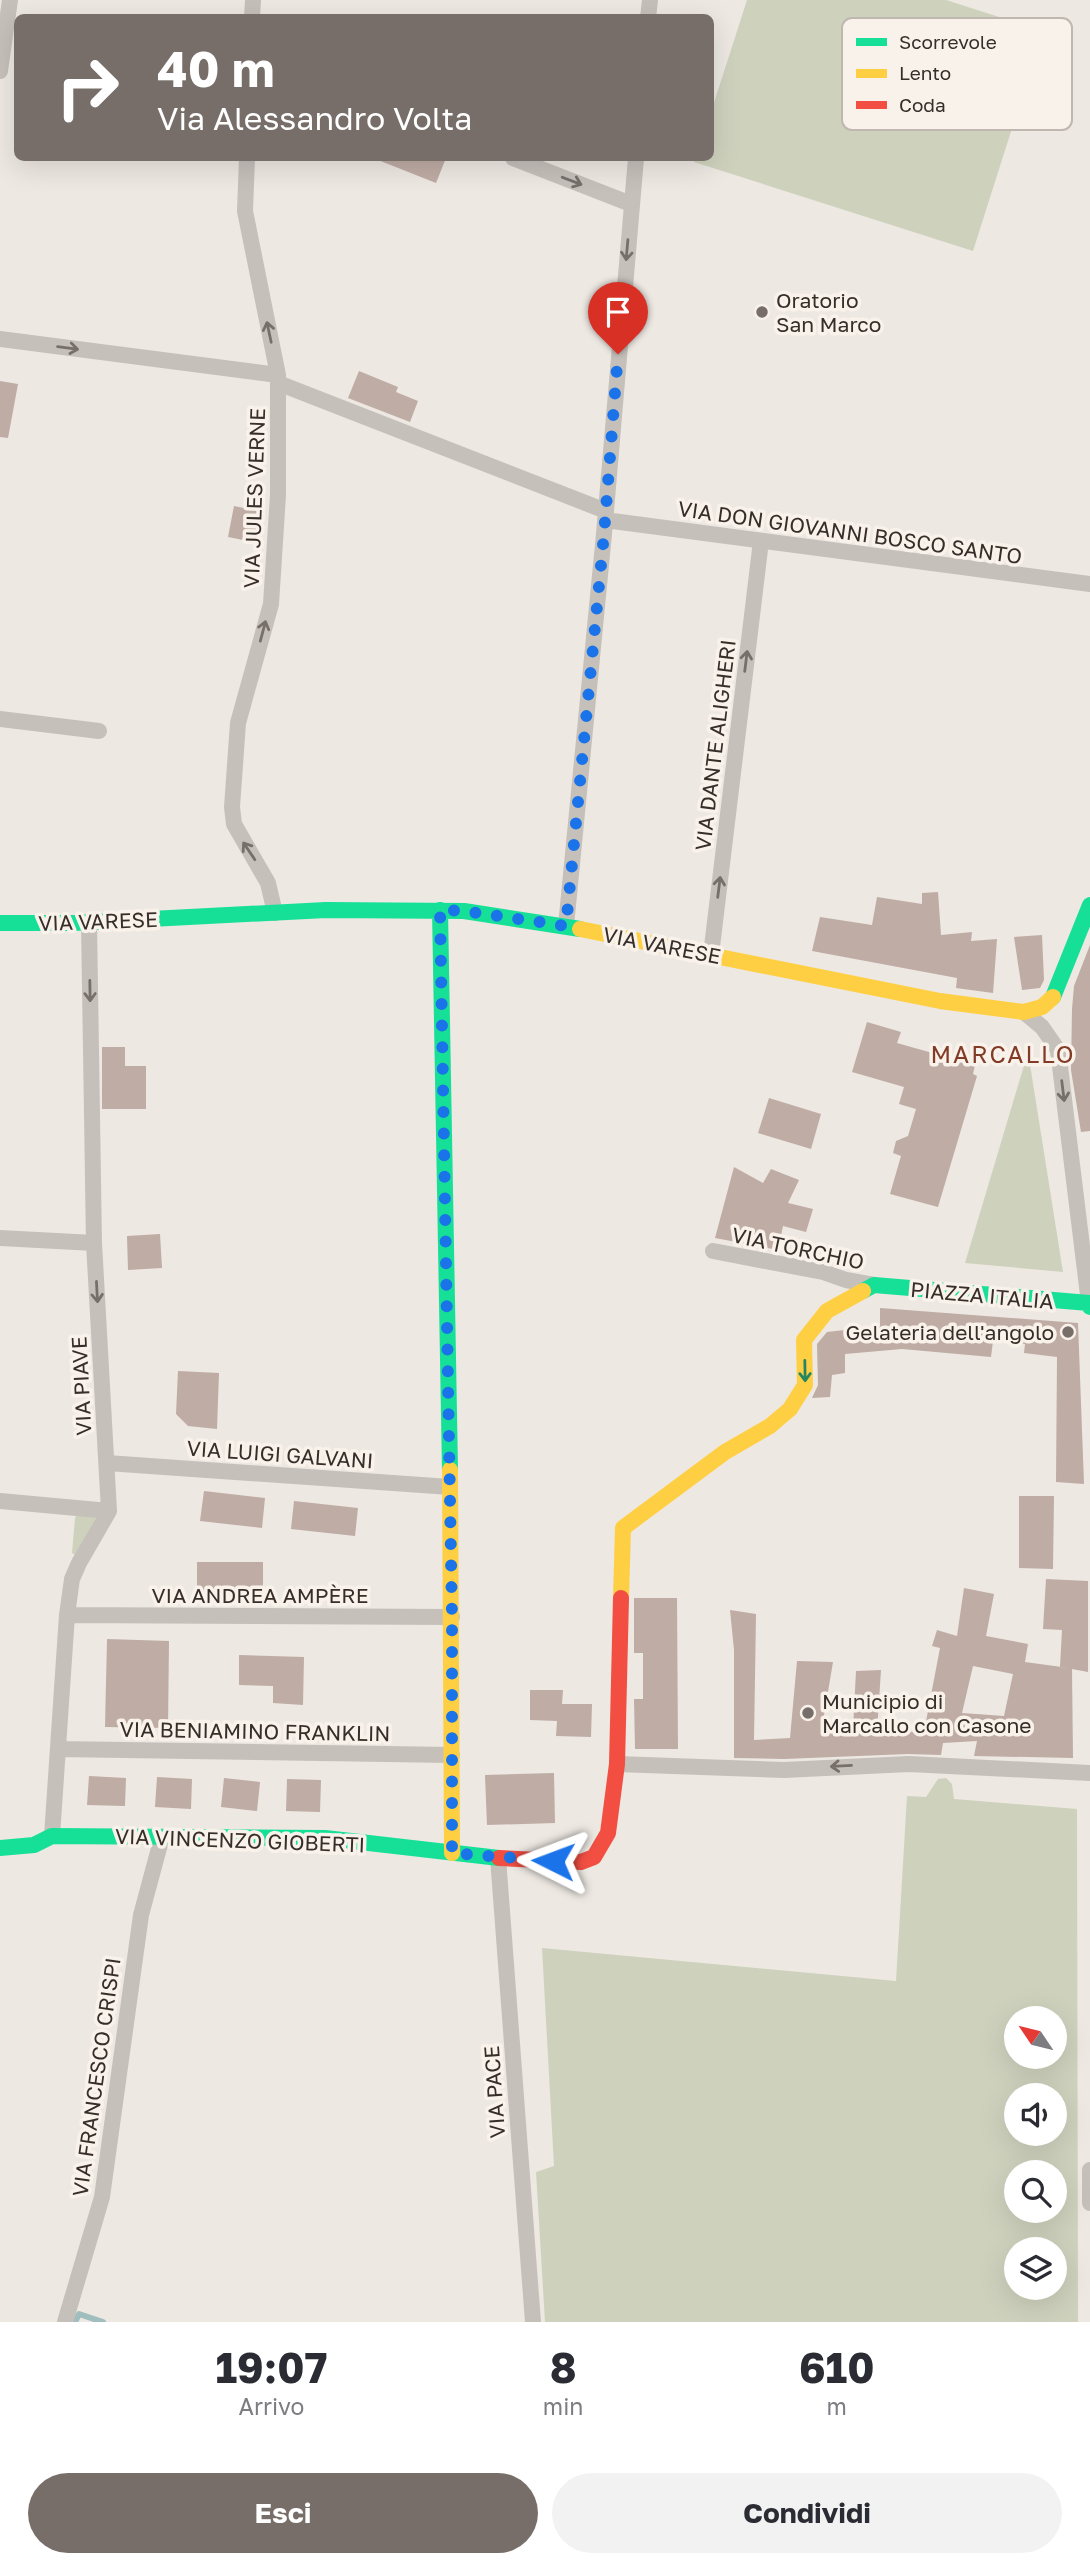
<!DOCTYPE html>
<html lang="it">
<head>
<meta charset="utf-8">
<style>
  :root { --surface:#fff; --page:#f2f2f3; --text:#2b2b33; --muted:#7c7c81; --accent:#776e6a }
  body { margin:0; font-family:"Golos Text",sans-serif; background:var(--page); color:var(--text); height:100vh; display:flex; flex-direction:column; font-size:26px; white-space:nowrap }
  * { box-sizing:border-box; margin:0 }
  p { font-size:23px; color:var(--muted) }
  .icon { flex:none; width:38px; height:38px; fill:none; stroke:currentColor; stroke-width:2; stroke-linecap:round; stroke-linejoin:round }
  .map { position:relative; height:2322px; overflow:hidden }
  .details { display:flex; flex-direction:column; background:var(--surface); flex:1 }
  .details>* { flex:none }
  .guide { position:absolute; left:14px; top:14px; width:700px; height:147px; border-radius:10px; box-shadow:0 7px 28px #0002; background:#776e6a; color:#fff; overflow:hidden }
  .needle { width:46px; rotate:305deg }
  .controls { position:absolute; left:1004px; top:2006px; display:grid; gap:14px }
  .controls a { display:grid; place-items:center; width:63px; height:63px; border-radius:50%; background:var(--surface); box-shadow:0 7px 28px #0002; font-size:35px }
  .pin { position:absolute; display:grid; place-items:center; width:60px; height:60px; color:#fff; margin:-72px -30px; border-radius:50% 50% 50% 0; rotate:-45deg; box-shadow:0 0 7px #0007 }
  .pin .icon { rotate:45deg }
  .me { position:absolute; width:77px; margin:-38px; rotate:273deg; stroke-linejoin:round; filter:drop-shadow(0 0 5px #0008) }
  .turn { display:flex; align-items:center; gap:24px; height:147px; padding:0 28px; font-size:32px }
  .turn .icon { width:91px; height:91px; stroke-width:2.5 }
  .turn b { display:block; font-size:49px; line-height:60px }
  .eta { display:flex; justify-content:space-evenly; align-items:center; height:119px; text-align:center }
  .eta b { font-size:42px; font-weight:700; line-height:49px }
  .cta { display:flex; gap:14px; margin-top:auto; padding:14px 28px }
  .cta a { flex:1; height:80px; border-radius:42px; background:var(--accent); color:#fff; font-size:28px; font-weight:700; line-height:80px; text-align:center }
  .cta a+a { background:var(--page); color:var(--text) }
  .map>svg:first-child { display:block }
</style>
</head>
<body>
<div class="map">
<svg width="1090" height="2322" viewBox="0 0 1090 2322">
  <rect width="100%" height="100%" fill="#ede8e2"/>
  <path fill="#ced2bd" fill-rule="evenodd" d="M 747,0 L 946,0 L 1043,31 L 973,251 L 694,162 L 696,158 L 710,158 L 711,112 Z
    M 1028,1052 L 1063,1272 L 965,1263 Z
    M 77,1515 L 95,1516 L 95,1519 L 75,1555 L 72,1553 L 75,1518 Z
    M 946,1778 L 952,1784 L 954,1799 L 1077,1809 L 1078,2322 L 545,2322 L 536,2172 L 554,2166 L 542,1948 L 896,1981 L 907,1796 L 926,1797 L 938,1779 ZM 1017,2018 L 1055,2018 L 1055,2056 L 1017,2056 ZM 1017,2095 L 1055,2095 L 1055,2133 L 1017,2133 ZM 1017,2172 L 1055,2172 L 1055,2210 L 1017,2210 ZM 1017,2249 L 1055,2249 L 1055,2287 L 1017,2287 Z"/>
  <g fill="none" stroke-linecap="round" stroke-linejoin="round">
    <path stroke="#9fbebd" stroke-width="6" d="M 75,2322 L 79,2314 L 103,2322"/>
  </g>
  <path fill="#bfaca5" fill-rule="evenodd" d="M 373,158 L 446,158 L 436,183 Z
    M 359,371 L 398,387 L 396,392 L 418,401 L 410,422 L 348,398 Z
    M 0,381 L 18,384 L 8,438 L 0,437 Z
    M 234,506 L 264,512 L 258,543 L 228,537 Z
    M 938,892 L 941,935 L 972,932 L 971,941 L 997,939 L 993,993 L 956,988 L 957,978 L 812,951 L 820,917 L 872,925 L 877,897 L 922,904 L 922,893 Z
    M 1042,935 L 1044,980 L 1040,988 L 1022,990 L 1014,937 Z
    M 1090,945 L 1090,1131 L 1081,1132 L 1071,1070 L 1072,1009 L 1074,986 Z
    M 867,1022 L 901,1032 L 897,1043 L 975,1065 L 973,1074 L 977,1076 L 938,1207 L 890,1194 L 901,1156 L 893,1153 L 896,1141 L 908,1136 L 916,1109 L 899,1104 L 904,1087 L 852,1072 Z
    M 102,1047 L 125,1047 L 125,1066 L 146,1066 L 146,1109 L 102,1109 Z
    M 769,1098 L 821,1114 L 811,1149 L 758,1133 Z
    M 734,1167 L 763,1183 L 771,1169 L 799,1180 L 788,1203 L 813,1209 L 806,1232 L 783,1226 L 778,1250 L 715,1238 Z
    M 160,1234 L 162,1268 L 128,1270 L 127,1236 Z
    M 880,1308 L 1078,1323 L 1084,1484 L 1056,1482 L 1057,1357 L 1024,1353 L 1025,1344 L 993,1341 L 991,1357 L 902,1349 L 845,1354 L 845,1373 L 832,1375 L 830,1397 L 812,1398 L 818,1385 L 817,1344 L 827,1332 L 880,1326 Z
    M 178,1371 L 219,1373 L 217,1429 L 188,1426 L 176,1414 Z
    M 204,1491 L 265,1498 L 262,1528 L 200,1521 Z
    M 1019,1496 L 1054,1496 L 1053,1569 L 1019,1568 Z
    M 294,1501 L 358,1508 L 355,1536 L 291,1529 Z
    M 197,1562 L 263,1562 L 263,1593 L 197,1592 Z
    M 1046,1579 L 1088,1581 L 1088,1672 L 1072,1669 L 1073,1758 L 974,1756 L 977,1741 L 943,1743 L 941,1755 L 908,1754 L 784,1759 L 734,1758 L 734,1650 L 730,1610 L 756,1614 L 754,1740 L 790,1738 L 797,1661 L 833,1662 L 822,1727 L 853,1729 L 856,1671 L 881,1670 L 877,1731 L 924,1732 L 940,1648 L 932,1646 L 937,1630 L 957,1636 L 964,1588 L 994,1594 L 986,1636 L 1028,1644 L 1025,1662 L 1069,1668 L 1060,1667 L 1062,1630 L 1043,1629 ZM 973,1666 L 1013,1674 L 1004,1716 L 962,1713 Z
    M 634,1598 L 677,1598 L 678,1749 L 635,1749 L 634,1699 L 643,1699 L 643,1653 L 634,1653 Z
    M 107,1639 L 169,1641 L 168,1728 L 105,1727 Z
    M 239,1655 L 304,1657 L 303,1705 L 273,1703 L 273,1686 L 239,1685 Z
    M 530,1690 L 563,1690 L 562,1704 L 592,1704 L 591,1737 L 556,1736 L 557,1721 L 530,1720 Z
    M 554,1773 L 555,1823 L 487,1825 L 485,1775 Z
    M 89,1776 L 126,1778 L 125,1806 L 87,1805 Z
    M 157,1777 L 192,1779 L 191,1809 L 155,1807 Z
    M 224,1778 L 260,1782 L 257,1811 L 221,1807 Z
    M 287,1779 L 321,1780 L 320,1812 L 286,1811 Z"/>
  <g fill="none" stroke-linecap="round" stroke-linejoin="round">
    <path stroke="#c6c0bb" stroke-width="16" d="M 252,18 L 253,0
      M 648,18 L 650,0
      M 0,71 L 10,0
      M 247,158 L 245,211 L 278,375 L 278,495 L 271,604 L 238,723 L 232,807 L 234,824 L 268,883 L 275,913
      M 513,158 L 631,204
      M 0,339 L 278,375
      M 278,383 L 606,511
      M 605,520 L 1090,584
      M 0,719 L 99,731
      M 566,926 L 604,534 L 636,158
      M 711,955 L 761,541
      M 1024,1012 L 1042,1027 L 1058,1050 L 1089,1303
      M 0,1238 L 94,1243
      M 713,1251 L 823,1272 L 846,1280 L 874,1285
      M 107,1463 L 450,1487
      M 0,1501 L 109,1511
      M 67,1615 L 452,1617
      M 58,1749 L 452,1755
      M 617,1764 L 784,1770 L 909,1764 L 1090,1773
      M 52,1836 L 67,1615 L 72,1579 L 79,1563 L 109,1511 L 94,1243 L 89,923
      M 498,1858 L 533,2322
      M 1090,2170 L 1090,2203
      M 65,2322 L 102,2197 L 141,1915 L 162,1837"/>
    <path stroke="#16e098" stroke-width="16" d="M 440,910 L 450,1470
      M 0,923 L 74,923 L 326,910 L 464,911 L 580,929
      M 1053,997 L 1090,905
      M 863,1291 L 874,1285 L 1089,1303 L 1090,1307
      M 0,1848 L 34,1845 L 52,1836 L 325,1838 L 499,1858"/>
    <path stroke="#ffcf43" stroke-width="16" d="M 580,929 L 940,1001 L 1024,1012 L 1042,1007 L 1053,997
      M 450,1470 L 452,1853
      M 621,1598 L 623,1528 L 725,1452 L 770,1426 L 790,1409 L 805,1385 L 804,1340 L 827,1311 L 863,1291"/>
    <path stroke="#f24e42" stroke-width="16" d="M 499,1858 L 581,1862 L 594,1857 L 608,1833 L 617,1764 L 621,1598"/>
  </g>
  <defs><path id="oneway-shaft" d="M-6 0H5M1.5-3L5.5 0L1.5 3" fill="none" stroke-width="1.6" stroke-linecap="round" stroke-linejoin="round" transform="scale(1.75)"/></defs>
  <g stroke="#776f6b">
    <use href="#oneway-shaft" transform="translate(572 181) rotate(21)"/>
    <use href="#oneway-shaft" transform="translate(627 250) rotate(95)"/>
    <use href="#oneway-shaft" transform="translate(269 332) rotate(-102)"/>
    <use href="#oneway-shaft" transform="translate(68 348) rotate(7)"/>
    <use href="#oneway-shaft" transform="translate(263 631) rotate(-75)"/>
    <use href="#oneway-shaft" transform="translate(746 661) rotate(-83)"/>
    <use href="#oneway-shaft" transform="translate(249 851) rotate(-124)"/>
    <use href="#oneway-shaft" transform="translate(719 887) rotate(-83)"/>
    <use href="#oneway-shaft" transform="translate(90 991) rotate(89)"/>
    <use href="#oneway-shaft" transform="translate(1063 1091) rotate(83)"/>
    <use href="#oneway-shaft" transform="translate(97 1292) rotate(87)"/>
    <use href="#oneway-shaft" transform="translate(841 1766) rotate(177)"/>
  </g>
  <use stroke="#268660" href="#oneway-shaft" transform="translate(805 1371) rotate(89)"/>
  <g fill="none" stroke-linecap="round" stroke-linejoin="round">
    <path stroke="#1a73e8" stroke-width="12" stroke-dasharray="0 21.6" d="M 553,1861 L 452,1853 L 452,1617 L 440,910 L 464,911 L 566,926 L 604,534 L 618,354"/>
  </g>
  <g fill="#776e6a" stroke="#f9f2ea" stroke-width="2.5">
    <circle cx="762" cy="312" r="7"/>
    <circle cx="1068" cy="1332" r="7"/>
    <circle cx="808" cy="1713" r="7"/>
  </g>
  <g text-anchor="middle" dominant-baseline="central" stroke-width="7" stroke-linejoin="round" paint-order="stroke">
    <g font-size="21" fill="#372d29" stroke="#f9f2ea" text-anchor="start">
      <text x="776" y="300">Oratorio<tspan x="776" dy="24">San Marco</tspan></text>
      <text x="1054" y="1332" text-anchor="end">Gelateria dell'angolo</text>
      <text x="822" y="1701">Municipio di<tspan x="822" dy="24">Marcallo con Casone</tspan></text>
    </g>
    <g font-size="21" fill="#372d29" stroke="#f9f2ea">
      <text transform="translate(254 498) rotate(-88)">VIA JULES VERNE</text>
      <text transform="translate(850 532) rotate(8)">VIA DON GIOVANNI BOSCO SANTO</text>
      <text transform="translate(715 745) rotate(-83)">VIA DANTE ALIGHERI</text>
      <text transform="translate(98 921) rotate(-2)">VIA VARESE</text>
      <text transform="translate(662 945) rotate(11)">VIA VARESE</text>
      <text transform="translate(798 1248) rotate(12)">VIA TORCHIO</text>
      <text transform="translate(982 1295) rotate(5)">PIAZZA ITALIA</text>
      <text transform="translate(81 1386) rotate(-93)">VIA PIAVE</text>
      <text transform="translate(280 1454) rotate(4)">VIA LUIGI GALVANI</text>
      <text x="260" y="1595">VIA ANDREA AMPÈRE</text>
      <text transform="translate(255 1731) rotate(1)">VIA BENIAMINO FRANKLIN</text>
      <text transform="translate(240 1840) rotate(2)">VIA VINCENZO GIOBERTI</text>
      <text transform="translate(96 2077) rotate(-82)">VIA FRANCESCO CRISPI</text>
      <text transform="translate(494 2092) rotate(-94)">VIA PACE</text>
    </g>
    <g font-size="24" letter-spacing="2" fill="#813b27" stroke="#f9f2ea">
      <text x="1003" y="1053">MARCALLO</text>
    </g>
  </g>
  <rect x="842" y="18" width="230" height="112" rx="10" fill="#f9f2ea" stroke="#bfb7b0" stroke-width="2"/>
  <rect x="856" y="38" width="31" height="8" fill="#16e098"/>
  <rect x="856" y="69" width="31" height="9" fill="#ffcf43"/>
  <rect x="856" y="101" width="31" height="8" fill="#f24e42"/>
  <g font-size="19" fill="#372d29">
    <text x="899" y="49">Scorrevole</text>
    <text x="899" y="80">Lento</text>
    <text x="899" y="112">Coda</text>
  </g>
</svg>
<div class="controls">
<a><svg class="needle" viewBox="-14 -14 28 28"><path d="M0-13l5 13h-10z" fill="#e53935"/><path d="M0 13l5-13h-10z" fill="#7c7c81"/></svg></a>
<a><svg class="icon" aria-label="sound" viewBox="0 0 24 24"><path d="M4 9h4l5-4v14l-5-4H4zM17 9q2 3 0 6"/></svg></a>
<a><svg class="icon" aria-label="search" viewBox="0 0 24 24"><circle cx="10" cy="10" r="6"/><path d="M15 15l6 6"/></svg></a>
<a><svg class="icon" aria-label="layers" viewBox="0 0 24 24"><path d="M12 4l9 5-9 5-9-5zM3 14l9 5 9-5"/></svg></a>
</div>
<div class="pin" style="left:618px;top:354px;background:#d93025"><svg class="icon" aria-label="arrive" viewBox="0 0 24 24"><path d="M6 21V4h12l-3 4 3 4H6"/></svg></div>
<svg class="me" style="left:553px;top:1861px" viewBox="-20 -20 40 40"><path d="M0-17L14 15 0 8-14 15z" fill="#1a73e8" stroke="#fff" stroke-width="4"/></svg>
<div class="guide">
<div class="turn"><svg class="icon" aria-label="right" viewBox="0 0 24 24"><path d="M7 20v-9h11M14 6l5 5-5 5"/></svg><div><b>40 m</b>Via Alessandro Volta</div></div>
</div>
</div>
<section class="details">
<div class="eta">
<div><b>19:07</b><p>Arrivo</p></div>
<div><b>8</b><p>min</p></div>
<div><b>610</b><p>m</p></div>
</div>
<div class="cta"><a>Esci</a><a>Condividi</a></div>
</section>
</body>
</html>
